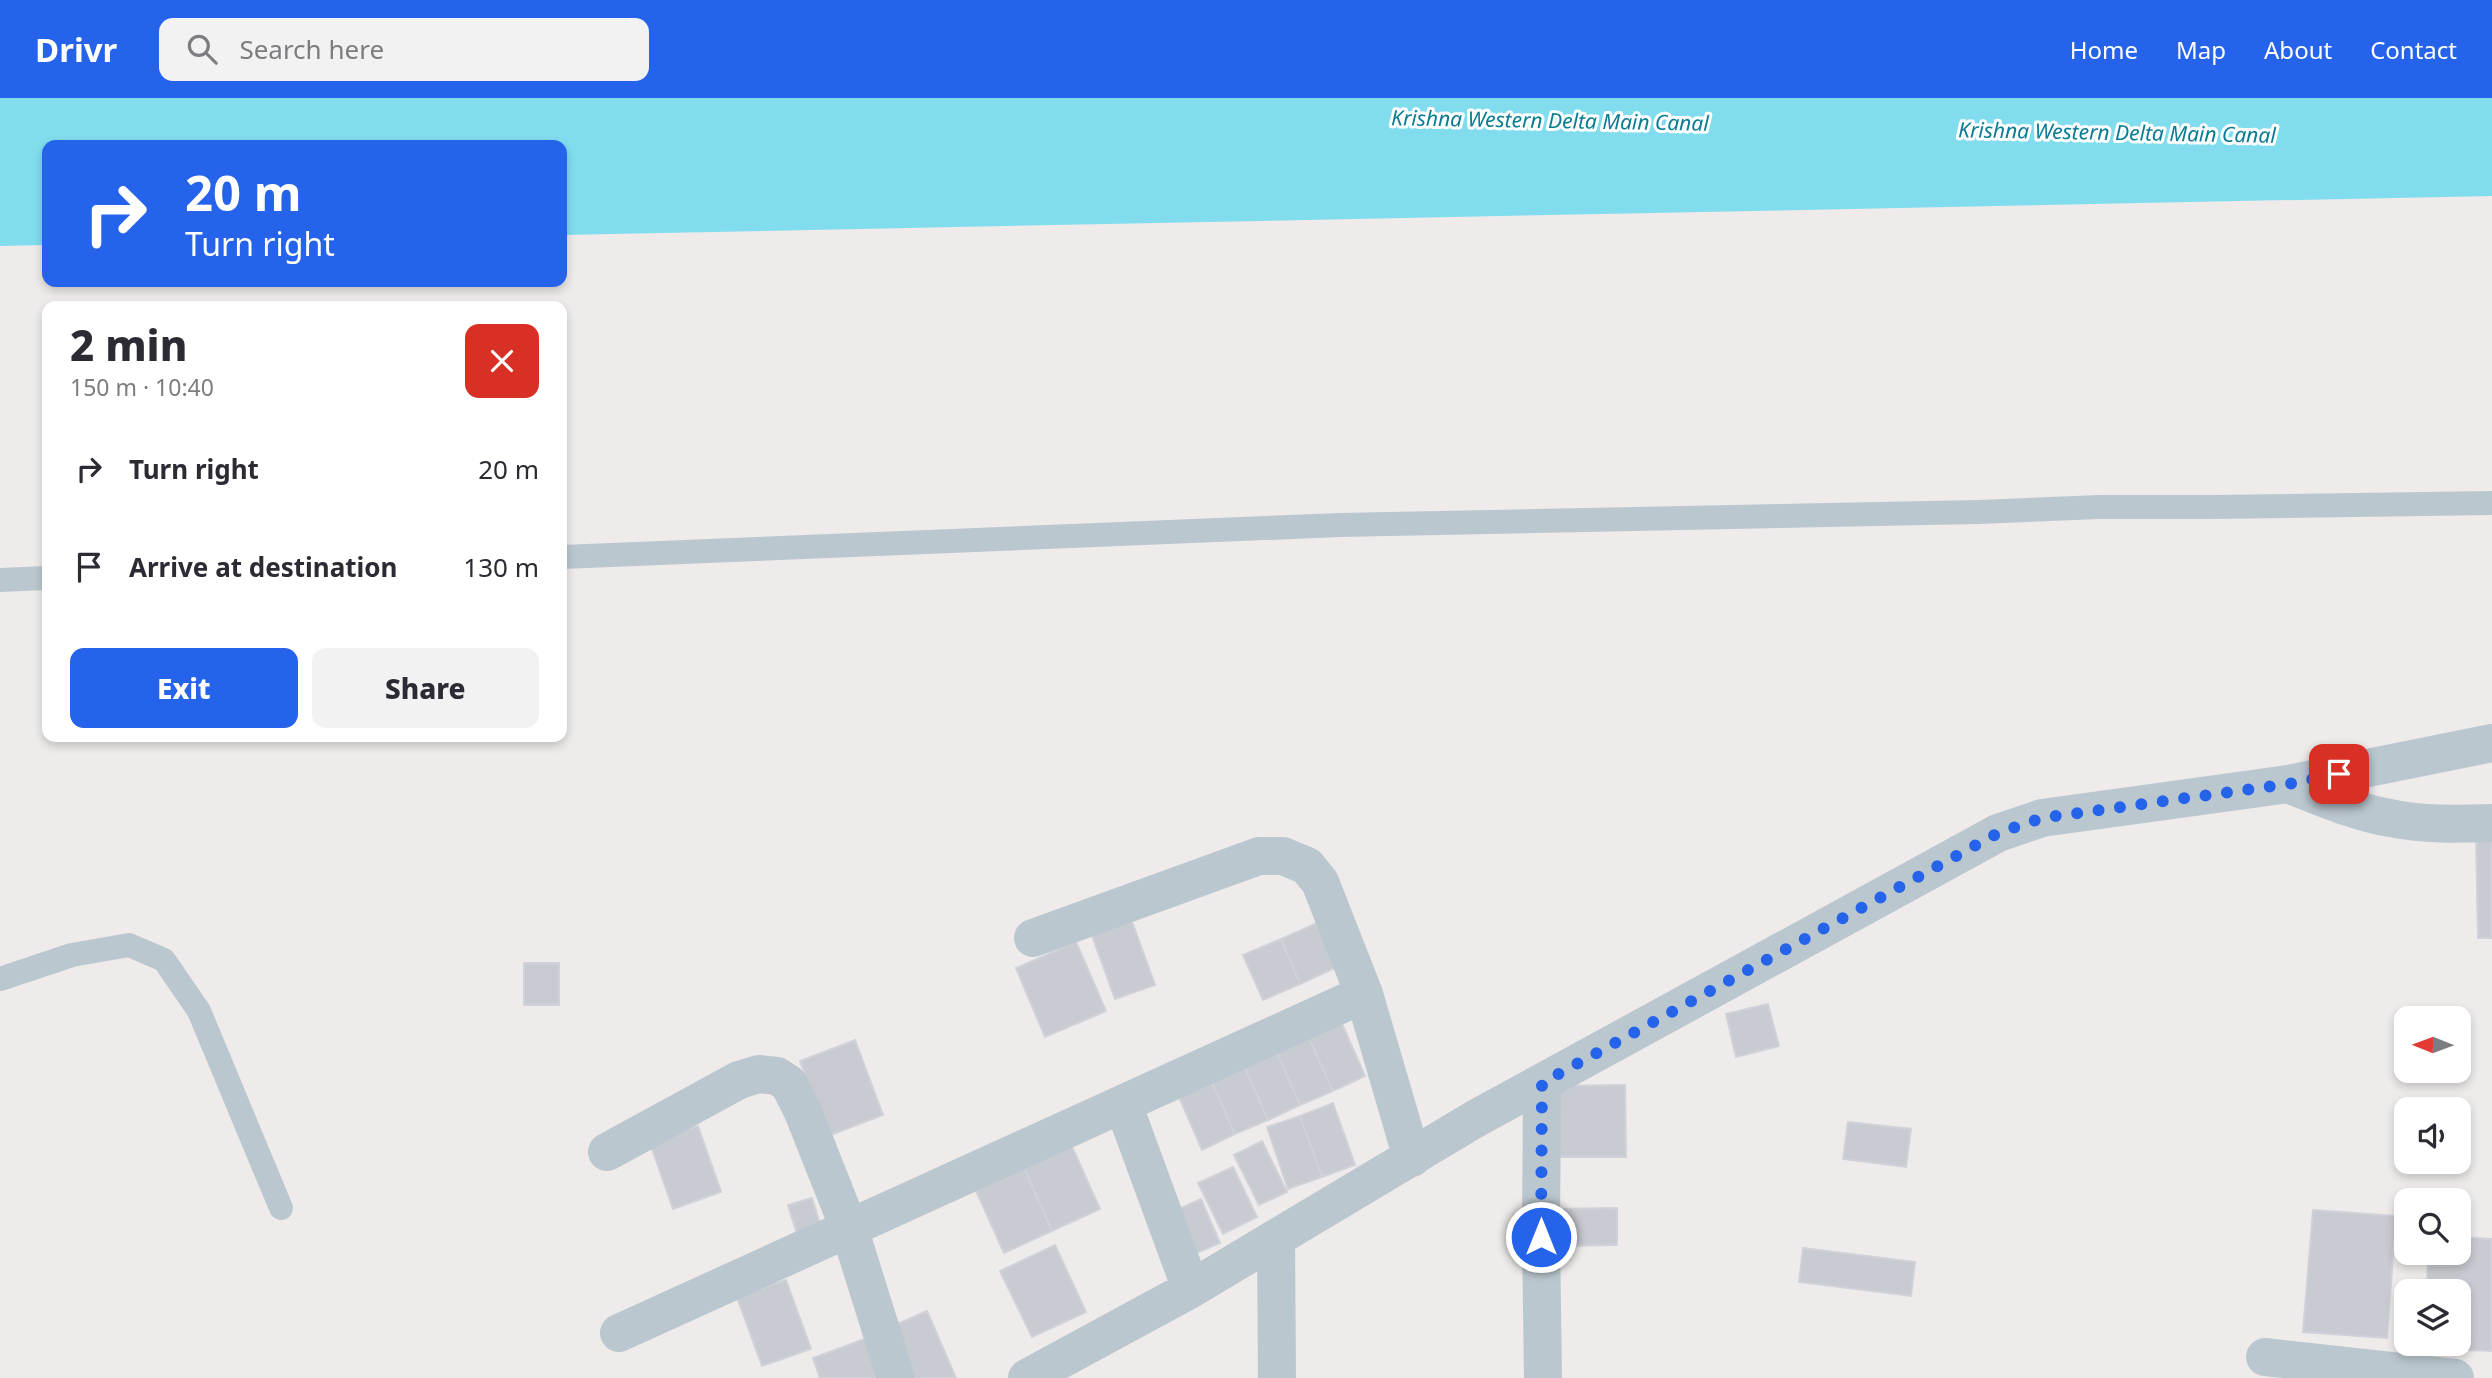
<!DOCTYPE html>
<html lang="en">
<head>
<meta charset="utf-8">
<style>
  :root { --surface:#fff; --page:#f2f2f3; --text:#2b2b33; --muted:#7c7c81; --accent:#2563eb }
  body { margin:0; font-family:"Noto Sans",sans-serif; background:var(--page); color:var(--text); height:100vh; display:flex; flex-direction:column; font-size:26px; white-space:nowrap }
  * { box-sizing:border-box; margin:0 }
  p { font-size:23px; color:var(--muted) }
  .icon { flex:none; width:38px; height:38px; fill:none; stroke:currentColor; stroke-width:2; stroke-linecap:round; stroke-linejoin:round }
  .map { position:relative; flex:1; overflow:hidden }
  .drawer { position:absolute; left:42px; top:203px; width:525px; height:441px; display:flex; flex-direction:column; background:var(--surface); border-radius:14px; box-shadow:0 4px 10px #0003 }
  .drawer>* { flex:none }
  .banner { position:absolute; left:42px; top:42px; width:525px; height:147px; border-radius:14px; box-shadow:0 4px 10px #0003; background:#2563eb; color:#fff; overflow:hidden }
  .needle { width:46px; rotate:271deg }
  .buttons { position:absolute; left:2394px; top:908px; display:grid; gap:14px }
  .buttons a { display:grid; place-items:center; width:77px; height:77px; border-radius:14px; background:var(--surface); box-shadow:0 4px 10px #0003; font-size:35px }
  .pin { position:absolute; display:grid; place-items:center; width:60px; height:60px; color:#fff; margin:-30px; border-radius:14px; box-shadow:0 4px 10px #0006 }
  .me { position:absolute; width:77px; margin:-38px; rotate:0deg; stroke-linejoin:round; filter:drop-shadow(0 0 5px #0008) }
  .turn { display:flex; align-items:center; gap:24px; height:147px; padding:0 28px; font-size:32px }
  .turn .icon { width:91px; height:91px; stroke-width:2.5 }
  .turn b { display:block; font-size:49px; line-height:60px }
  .round { display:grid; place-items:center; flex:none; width:74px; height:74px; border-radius:14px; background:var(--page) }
  .overview { display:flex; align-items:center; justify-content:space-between; height:119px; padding:0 28px }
  h1 { font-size:42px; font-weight:800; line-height:52px }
  .button { display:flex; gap:14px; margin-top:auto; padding:14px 28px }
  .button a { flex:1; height:80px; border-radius:14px; background:var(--accent); color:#fff; font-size:28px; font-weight:800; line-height:80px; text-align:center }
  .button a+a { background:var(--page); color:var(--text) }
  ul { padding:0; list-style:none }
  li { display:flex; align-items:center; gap:21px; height:98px; padding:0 28px }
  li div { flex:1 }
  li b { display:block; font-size:26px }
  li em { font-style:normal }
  header { display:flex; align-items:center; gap:42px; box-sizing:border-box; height:98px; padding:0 35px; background:var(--accent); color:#fff }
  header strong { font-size:33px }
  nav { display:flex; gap:38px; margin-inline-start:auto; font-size:24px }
  .search { width:490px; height:63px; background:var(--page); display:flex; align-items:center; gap:18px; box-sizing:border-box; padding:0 24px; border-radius:14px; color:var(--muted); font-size:26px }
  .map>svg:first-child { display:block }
</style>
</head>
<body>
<header>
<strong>Drivr</strong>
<div class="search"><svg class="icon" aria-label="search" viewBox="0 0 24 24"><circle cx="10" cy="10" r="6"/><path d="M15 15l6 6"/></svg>Search here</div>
<nav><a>Home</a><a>Map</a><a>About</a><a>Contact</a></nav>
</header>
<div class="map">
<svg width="2492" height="1280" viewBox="0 0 2492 1280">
  <rect width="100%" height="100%" fill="#efebeb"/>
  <path fill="#81ddee" d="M 0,0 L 2492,0 L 2492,98 L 562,137 L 562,47 L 47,47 L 47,147 L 0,148 Z"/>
  <path fill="#c8cbd1" stroke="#cfd2d8" stroke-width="2" d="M 2476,739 L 2492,739 L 2492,840 L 2478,840 Z
    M 1130,818 L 1155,887 L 1115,901 L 1090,832 Z
    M 1317,825 L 1337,869 L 1300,886 L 1281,841 Z
    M 1281,841 L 1300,886 L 1263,902 L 1243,857 Z
    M 1076,844 L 1106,913 L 1045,939 L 1016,870 Z
    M 524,865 L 559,865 L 559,907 L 524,907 Z
    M 1768,906 L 1779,948 L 1736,959 L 1726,916 Z
    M 1339,919 L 1365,978 L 1333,993 L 1306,934 Z
    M 1306,934 L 1333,993 L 1300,1007 L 1274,948 Z
    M 855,942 L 883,1017 L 828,1038 L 800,963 Z
    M 1274,948 L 1300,1007 L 1268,1022 L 1242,963 Z
    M 1242,963 L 1268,1022 L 1235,1036 L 1209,978 Z
    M 1209,978 L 1235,1036 L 1202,1052 L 1176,992 Z
    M 1625,987 L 1626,1059 L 1554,1059 L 1554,988 Z
    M 1333,1005 L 1355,1067 L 1322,1079 L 1300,1018 Z
    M 1300,1018 L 1322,1079 L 1288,1091 L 1267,1029 Z
    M 1848,1024 L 1911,1031 L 1906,1069 L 1843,1061 Z
    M 698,1028 L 721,1094 L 673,1111 L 650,1045 Z
    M 1069,1042 L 1100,1111 L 1052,1133 L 1021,1063 Z
    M 1262,1043 L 1287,1094 L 1259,1107 L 1234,1057 Z
    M 1021,1063 L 1052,1133 L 1004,1155 L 973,1086 Z
    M 1233,1069 L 1257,1119 L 1223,1136 L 1198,1085 Z
    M 812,1100 L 821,1129 L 797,1136 L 788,1107 Z
    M 1201,1101 L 1220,1145 L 1192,1157 L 1174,1113 Z
    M 1617,1110 L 1617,1147 L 1554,1148 L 1553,1111 Z
    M 2313,1112 L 2396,1118 L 2387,1240 L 2303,1234 Z
    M 2459,1139 L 2492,1141 L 2492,1253 L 2424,1250 L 2424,1246 L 2459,1246 L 2459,1194 L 2427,1194 L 2428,1155 L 2459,1155 Z
    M 1055,1147 L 1086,1214 L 1032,1239 L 1000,1173 Z
    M 1803,1150 L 1915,1164 L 1911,1198 L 1799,1184 Z
    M 786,1182 L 811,1251 L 762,1268 L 737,1199 Z
    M 927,1213 L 956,1280 L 910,1280 L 888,1230 Z
    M 867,1240 L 882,1280 L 820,1280 L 813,1260 Z"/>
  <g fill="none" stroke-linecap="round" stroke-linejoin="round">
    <path stroke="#bbc7cf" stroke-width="24" d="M 562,459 L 1340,427 L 1978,414 L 2099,409 L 2211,409 L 2492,405
      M 0,482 L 47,480
      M 0,881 L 72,857 L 129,847 L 164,862 L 199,913 L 281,1110"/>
    <path stroke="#bbc7cf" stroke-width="38" d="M 2288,686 C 2321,699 2355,714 2390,720 C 2424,727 2458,726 2492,725
      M 1033,840 L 1259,758 L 1283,758 L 1307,768 L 1320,784 L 1364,896 L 1412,1060
      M 1542,985 L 1541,1139 L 1543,1280
      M 1123,1006 L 1191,1191
      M 607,1054 L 739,982 L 759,976 L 777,978 L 789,986 L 803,1014 L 849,1130 L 896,1280
      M 1276,1141 L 1277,1280
      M 619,1235 L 1364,896
      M 2265,1259 L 2455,1280
      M 1027,1280 L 1191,1191 L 1475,1021 L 1998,735 L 2042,720 L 2288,686 L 2492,645"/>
  </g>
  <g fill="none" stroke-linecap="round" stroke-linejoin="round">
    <path stroke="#2563eb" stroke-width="12" stroke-dasharray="0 21.6" d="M 1541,1139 L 1542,985 L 1998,735 L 2042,720 L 2288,686 L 2339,676"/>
  </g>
  <g text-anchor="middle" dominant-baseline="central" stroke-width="6" stroke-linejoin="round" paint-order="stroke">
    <g font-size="21" font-style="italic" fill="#087c92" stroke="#fff">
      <text transform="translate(1550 22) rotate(1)">Krishna Western Delta Main Canal</text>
      <text transform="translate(2117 34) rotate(1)">Krishna Western Delta Main Canal</text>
    </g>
  </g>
</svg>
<div class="buttons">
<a><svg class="needle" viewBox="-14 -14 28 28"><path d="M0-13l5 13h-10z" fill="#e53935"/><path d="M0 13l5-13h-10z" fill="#7c7c81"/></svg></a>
<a><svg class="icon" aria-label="sound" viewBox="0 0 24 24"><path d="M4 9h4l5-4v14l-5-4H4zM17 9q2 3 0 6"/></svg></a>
<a><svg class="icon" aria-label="search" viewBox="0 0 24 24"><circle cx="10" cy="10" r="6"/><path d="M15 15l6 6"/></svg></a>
<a><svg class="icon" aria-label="layers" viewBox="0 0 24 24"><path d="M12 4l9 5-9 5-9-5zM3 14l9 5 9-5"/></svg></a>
</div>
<div class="pin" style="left:2339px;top:676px;background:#d93025"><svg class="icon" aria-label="arrive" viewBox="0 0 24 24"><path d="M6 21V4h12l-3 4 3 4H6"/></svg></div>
<svg class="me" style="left:1541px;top:1139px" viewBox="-20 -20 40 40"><circle r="17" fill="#2563eb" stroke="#fff" stroke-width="3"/><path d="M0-11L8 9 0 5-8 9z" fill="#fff"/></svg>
<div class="banner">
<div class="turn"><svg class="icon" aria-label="right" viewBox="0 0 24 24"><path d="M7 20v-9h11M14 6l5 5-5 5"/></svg><div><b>20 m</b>Turn right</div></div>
</div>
<section class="drawer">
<div class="overview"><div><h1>2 min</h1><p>150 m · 10:40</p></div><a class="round" style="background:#d93025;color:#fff"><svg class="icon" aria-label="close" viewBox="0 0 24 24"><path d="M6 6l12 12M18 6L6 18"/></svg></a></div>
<ul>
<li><svg class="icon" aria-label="right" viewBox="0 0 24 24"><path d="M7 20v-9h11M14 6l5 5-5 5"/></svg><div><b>Turn right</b></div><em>20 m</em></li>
<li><svg class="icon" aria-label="arrive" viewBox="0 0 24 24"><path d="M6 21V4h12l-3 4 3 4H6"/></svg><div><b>Arrive at destination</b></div><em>130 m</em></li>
</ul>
<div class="button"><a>Exit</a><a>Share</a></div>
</section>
</div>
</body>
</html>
